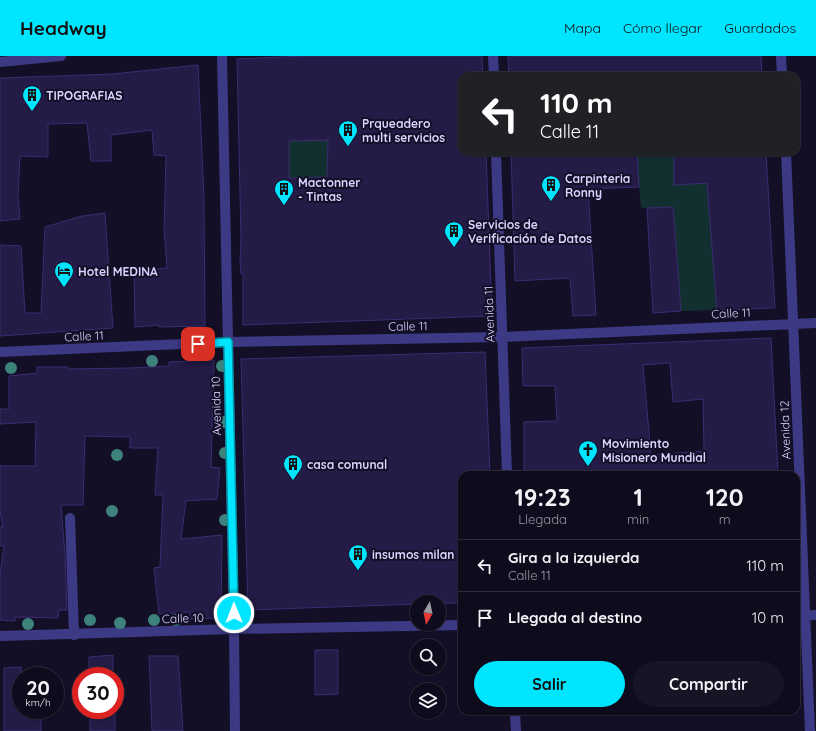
<!DOCTYPE html>
<html lang="es">
<head>
<meta charset="utf-8">
<style>
  :root { --surface:#0e0b1c; --page:#171425; --text:#f1f3f6; --muted:#9b9ba3; --line:#2e2b3b; --accent:#00e5ff }
  body { margin:0; font-family:Quicksand,sans-serif; background:var(--page); color:var(--text); height:100vh; display:flex; flex-direction:column; font-size:15px; white-space:nowrap }
  * { box-sizing:border-box; margin:0 }
  p { font-size:13px; color:var(--muted) }
  .icon { flex:none; width:22px; height:22px; fill:none; stroke:currentColor; stroke-width:2; stroke-linecap:round; stroke-linejoin:round }
  .map { position:relative; flex:1; overflow:hidden }
  .side { position:absolute; left:458px; top:415px; width:342px; height:244px; display:flex; flex-direction:column; background:var(--surface); border-radius:12px; box-shadow:0 1px 3px #0004,0 0 0 1px var(--line) }
  .side>* { flex:none }
  .top-card { position:absolute; left:458px; top:16px; width:342px; height:84px; border-radius:12px; box-shadow:0 1px 3px #0004,0 0 0 1px var(--line); background:#202124; color:#fff; overflow:hidden }
  .needle { width:26px; rotate:189deg }
  .fabs { position:absolute; left:410px; top:539px; display:grid; gap:8px }
  .fabs a { display:grid; place-items:center; width:36px; height:36px; border-radius:50%; background:var(--surface); box-shadow:0 1px 3px #0004,0 0 0 1px var(--line); font-size:20px }
  .speed { position:absolute; left:12px; top:611px; display:flex; gap:8px; font-size:20px; font-weight:700; text-align:center }
  .speed>* { display:grid; place-content:center; width:52px; height:52px; border-radius:50%; background:var(--surface); box-shadow:0 1px 3px #0004,0 0 0 1px var(--line); line-height:1 }
  .speed small { font-size:10px; font-weight:400 }
  .speed .limit { border:6px solid #d22; background:#fff; color:#111 }
  .pin { position:absolute; display:grid; place-items:center; width:34px; height:34px; color:#fff; margin:-17px; border-radius:8px; box-shadow:0 2px 6px #0006 }
  .me { position:absolute; width:44px; margin:-22px; rotate:359deg; stroke-linejoin:round; filter:drop-shadow(0 0 3px #0008) }
  .turn { display:flex; align-items:center; gap:14px; height:84px; padding:0 16px; font-size:18px }
  .turn .icon { width:52px; height:52px; stroke-width:2.5 }
  .turn b { display:block; font-size:28px; line-height:34px }
  .eta { display:flex; justify-content:space-evenly; align-items:center; height:68px; text-align:center }
  .eta b { font-size:24px; font-weight:800; line-height:28px }
  .button { display:flex; gap:8px; margin-top:auto; padding:8px 16px }
  .button a { flex:1; height:46px; border-radius:24px; background:var(--accent); color:#111; font-size:16px; font-weight:800; line-height:46px; text-align:center }
  .button a+a { background:var(--page); color:var(--text) }
  ul { padding:0; list-style:none }
  li { display:flex; align-items:center; gap:12px; height:52px; padding:0 16px; border-top:1px solid var(--line) }
  li div { flex:1 }
  li b { display:block; font-size:15px }
  li em { font-style:normal }
  header { display:flex; align-items:center; gap:24px; box-sizing:border-box; height:56px; padding:0 20px; background:var(--accent); color:#111 }
  header strong { font-size:19px }
  nav { display:flex; gap:22px; margin-inline-start:auto; font-size:14px }
  .map>svg:first-child { display:block }
</style>
</head>
<body>
<header>
<strong>Headway</strong>
<nav><a>Mapa</a><a>Cómo llegar</a><a>Guardados</a></nav>
</header>
<div class="map">
<svg width="816" height="675" viewBox="0 0 816 675">
  <rect width="100%" height="100%" fill="#130f26"/>
  <path fill="#12302f" d="M 328,84 L 327,121 L 289,122 L 289,85 Z
    M 637,96 L 674,96 L 674,128 L 708,127 L 717,254 L 681,255 L 673,151 L 641,152 L 639,131 Z"/>
  <path fill="#241b47" stroke="#3b2d73" fill-rule="evenodd" d="M 305,0 L 482,0 L 483,20 L 462,20 L 462,96 L 486,96 L 492,260 L 243,269 L 243,218 L 241,218 L 240,205 L 241,183 L 237,3 ZM 328,84 L 327,121 L 289,122 L 289,85 Z
    M 508,0 L 761,0 L 762,20 L 509,20 Z
    M 198,9 L 204,142 L 205,270 L 159,271 L 159,269 L 135,271 L 134,215 L 167,212 L 164,174 L 166,100 L 154,99 L 152,74 L 111,79 L 111,105 L 91,105 L 87,67 L 48,68 L 48,101 L 20,100 L 18,139 L 20,163 L 0,165 L 0,22 L 113,18 Z
    M 511,96 L 637,96 L 639,131 L 588,133 L 596,259 L 573,260 L 570,222 L 515,225 Z
    M 674,96 L 766,96 L 775,252 L 717,254 L 707,127 L 674,129 Z
    M 673,151 L 681,255 L 653,257 L 647,152 Z
    M 105,157 L 113,272 L 0,280 L 0,189 L 21,190 L 25,257 L 41,257 L 45,171 L 82,160 Z
    M 771,282 L 778,419 L 524,419 L 524,366 L 557,365 L 555,330 L 523,330 L 522,292 ZM 670,307 L 673,346 L 703,343 L 704,395 L 651,399 L 643,309 Z
    M 485,296 L 490,419 L 462,419 L 462,547 L 439,547 L 439,546 L 417,546 L 417,548 L 248,554 L 241,303 Z
    M 214,304 L 211,411 L 220,412 L 217,443 L 186,445 L 181,483 L 222,479 L 221,562 L 190,563 L 190,556 L 159,558 L 154,512 L 160,511 L 163,439 L 155,439 L 158,392 L 130,392 L 130,381 L 85,380 L 83,449 L 61,449 L 65,499 L 67,554 L 59,554 L 58,562 L 15,561 L 15,565 L 0,564 L 0,518 L 4,490 L 0,490 L 0,471 L 3,471 L 0,456 L 0,410 L 35,410 L 36,366 L 0,368 L 0,353 L 9,353 L 9,320 L 37,317 L 37,311 L 68,311 L 68,313 L 129,312 L 169,310 L 169,306 Z
    M 315,594 L 338,594 L 338,638 L 315,639 Z
    M 113,599 L 113,620 L 89,620 L 89,601 Z
    M 149,600 L 178,600 L 183,675 L 152,675 Z
    M 21,611 L 21,654 L 41,654 L 41,675 L 4,675 L 4,612 Z
    M 90,654 L 115,654 L 115,675 L 90,675 Z"/>
  <g fill="none" stroke-linecap="round" stroke-linejoin="round">
    <path stroke="#3d3a85" stroke-width="10" d="M 222,0 L 234,573 L 235,675
      M 493,0 L 494,20
      M 781,0 L 782,20
      M 0,6 L 61,0
      M 496,96 L 507,419
      M 786,96 L 810,675
      M 0,296 L 228,286 L 503,281 L 816,267
      M 70,462 L 74,579
      M 796,560 L 816,559
      M 0,580 L 234,573 L 462,569
      M 515,655 L 516,675"/>
  </g>
  <g fill="#3d827b">
    <circle cx="152" cy="305" r="6"/>
    <circle cx="222" cy="310" r="6"/>
    <circle cx="11" cy="312" r="6"/>
    <circle cx="224" cy="366" r="6"/>
    <circle cx="225" cy="397" r="6"/>
    <circle cx="117" cy="399" r="6"/>
    <circle cx="112" cy="455" r="6"/>
    <circle cx="225" cy="464" r="6"/>
    <circle cx="228" cy="544" r="6"/>
    <circle cx="90" cy="564" r="6"/>
    <circle cx="154" cy="564" r="6"/>
    <circle cx="176" cy="564" r="6"/>
    <circle cx="120" cy="567" r="6"/>
    <circle cx="28" cy="568" r="6"/>
  </g>
  <g fill="none" stroke-linecap="round" stroke-linejoin="round">
    <defs>
      <path id="route" d="M 198,288 L 228,286 L 234,557"/>
    </defs>
    <use href="#route" stroke="#0095a6" stroke-width="10"/>
    <use href="#route" stroke="#00e5ff" stroke-width="7"/>
  </g>
  <defs>
    <symbol id="building-pin" viewBox="-11 -11 22 30"><path d="M0 17L-7.5 6A9.5 9.5 0 1 1 7.5 6Z" fill="#00e5ff" stroke="#130f26"/><path d="M-4-6H4V6H1V3H-1V6H-4ZM-2.5-4.3h1.7v1.8h-1.7ZM.8-4.3h1.7v1.8H.8ZM-2.5-1h1.7V.8h-1.7ZM.8-1h1.7V.8H.8Z" fill="#111"/></symbol>
    <symbol id="hotel-pin" viewBox="-11 -11 22 30"><path d="M0 17L-7.5 6A9.5 9.5 0 1 1 7.5 6Z" fill="#00e5ff" stroke="#130f26"/><path d="M-6-4.5h1.5V1H6V5H4.5V3h-9V5H-6ZM-4 0a1.8 1.8 0 1 1 3.6 0ZM.5 0V-2.5h3Q6-2.5 6 0Z" fill="#111"/></symbol>
    <symbol id="church-pin" viewBox="-11 -11 22 30"><path d="M0 17L-7.5 6A9.5 9.5 0 1 1 7.5 6Z" fill="#00e5ff" stroke="#130f26"/><path d="M-1.2-6h2.4v3.5h3.3v2.4h-3.3V6h-2.4V-.1h-3.3v-2.4h3.3Z" fill="#111"/></symbol>
  </defs>
  <g fill-rule="evenodd">
    <use href="#building-pin" x="21" y="28" width="22" height="30"/>
    <use href="#building-pin" x="337" y="63" width="22" height="30"/>
    <use href="#building-pin" x="540" y="118" width="22" height="30"/>
    <use href="#building-pin" x="273" y="122" width="22" height="30"/>
    <use href="#building-pin" x="443" y="164" width="22" height="30"/>
    <use href="#hotel-pin" x="53" y="204" width="22" height="30"/>
    <use href="#church-pin" x="577" y="383" width="22" height="30"/>
    <use href="#building-pin" x="282" y="397" width="22" height="30"/>
    <use href="#building-pin" x="347" y="487" width="22" height="30"/>
  </g>
  <g text-anchor="middle" dominant-baseline="central" stroke-width="4" stroke-linejoin="round" paint-order="stroke">
    <g font-size="12" font-weight="bold" fill="#d9d4ff" stroke="#130f26" text-anchor="start">
      <text x="46" y="39">TIPOGRAFIAS</text>
      <text x="362" y="67">Prqueadero<tspan x="362" dy="14">multi servicios</tspan></text>
      <text x="565" y="122">Carpinteria<tspan x="565" dy="14">Ronny</tspan></text>
      <text x="298" y="126">Mactonner<tspan x="298" dy="14">- Tintas</tspan></text>
      <text x="468" y="168">Servicios de<tspan x="468" dy="14">Verificación de Datos</tspan></text>
      <text x="78" y="215">Hotel MEDINA</text>
      <text x="602" y="387">Movimiento<tspan x="602" dy="14">Misionero Mundial</tspan></text>
      <text x="307" y="408">casa comunal</text>
      <text x="372" y="498">insumos milan</text>
    </g>
    <g font-size="12" fill="#d9d4ff" stroke="#130f26">
      <text transform="translate(731 257) rotate(-3)">Calle 11</text>
      <text transform="translate(489 258) rotate(-92)">Avenida 11</text>
      <text transform="translate(408 270) rotate(-1)">Calle 11</text>
      <text transform="translate(84 280) rotate(-3)">Calle 11</text>
      <text transform="translate(216 350) rotate(-91)">Avenida 10</text>
      <text transform="translate(785 374) rotate(-92)">Avenida 12</text>
      <text transform="translate(183 562) rotate(-2)">Calle 10</text>
    </g>
  </g>
</svg>
<div class="fabs">
<a><svg class="needle" viewBox="-14 -14 28 28"><path d="M0-13l5 13h-10z" fill="#e53935"/><path d="M0 13l5-13h-10z" fill="#9b9ba3"/></svg></a>
<a><svg class="icon" aria-label="search" viewBox="0 0 24 24"><circle cx="10" cy="10" r="6"/><path d="M15 15l6 6"/></svg></a>
<a><svg class="icon" aria-label="layers" viewBox="0 0 24 24"><path d="M12 4l9 5-9 5-9-5zM3 14l9 5 9-5"/></svg></a>
</div>
<div class="speed"><div>20<small>km/h</small></div><div class="limit">30</div></div>
<div class="pin" style="left:198px;top:288px;background:#d93025"><svg class="icon" aria-label="arrive" viewBox="0 0 24 24"><path d="M6 21V4h12l-3 4 3 4H6"/></svg></div>
<svg class="me" style="left:234px;top:557px" viewBox="-20 -20 40 40"><circle r="17" fill="#00e5ff" stroke="#fff" stroke-width="3"/><path d="M0-11L8 9 0 5-8 9z" fill="#fff"/></svg>
<div class="top-card">
<div class="turn"><svg class="icon" aria-label="left" viewBox="0 0 24 24"><path d="M17 20v-9H6M10 6l-5 5 5 5"/></svg><div><b>110 m</b>Calle 11</div></div>
</div>
<section class="side">
<div class="eta">
<div><b>19:23</b><p>Llegada</p></div>
<div><b>1</b><p>min</p></div>
<div><b>120</b><p>m</p></div>
</div>
<ul>
<li><svg class="icon" aria-label="left" viewBox="0 0 24 24"><path d="M17 20v-9H6M10 6l-5 5 5 5"/></svg><div><b>Gira a la izquierda</b><p>Calle 11</p></div><em>110 m</em></li>
<li><svg class="icon" aria-label="arrive" viewBox="0 0 24 24"><path d="M6 21V4h12l-3 4 3 4H6"/></svg><div><b>Llegada al destino</b></div><em>10 m</em></li>
</ul>
<div class="button"><a>Salir</a><a>Compartir</a></div>
</section>
</div>
</body>
</html>
